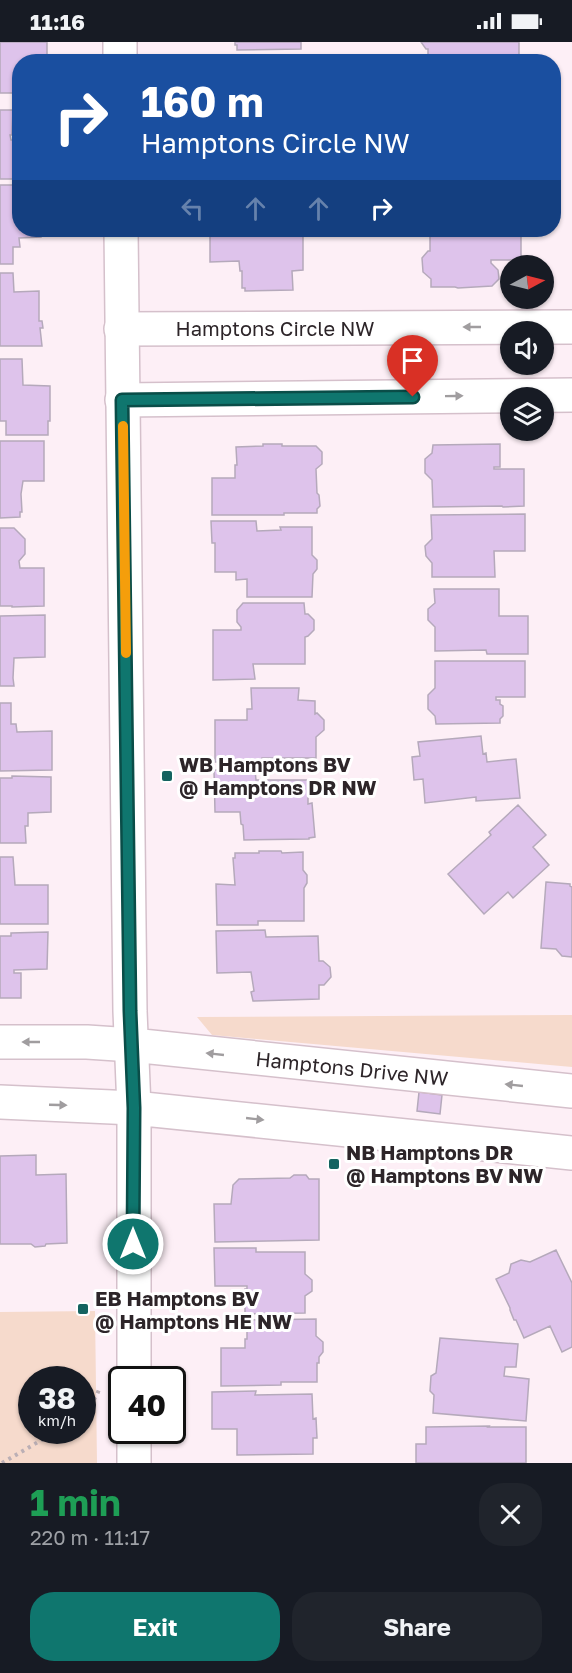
<!DOCTYPE html>
<html lang="en">
<head>
<meta charset="utf-8">
<style>
  :root { --surface:#171b24; --page:#20242c; --text:#f1f3f6; --muted:#9ea1a6; --accent:#0f766e }
  body { margin:0; font-family:"Golos Text",sans-serif; background:var(--page); color:var(--text); height:100vh; display:flex; flex-direction:column; font-size:22px; white-space:nowrap }
  * { box-sizing:border-box; margin:0 }
  p { font-size:20px; color:var(--muted) }
  .icon { flex:none; width:33px; height:33px; fill:none; stroke:currentColor; stroke-width:2; stroke-linecap:round; stroke-linejoin:round }
  .map { position:relative; height:1421px; overflow:hidden }
  .details { display:flex; flex-direction:column; background:var(--surface); flex:1 }
  .details>* { flex:none }
  .top-card { position:absolute; left:12px; top:12px; width:549px; height:183px; border-radius:24px; box-shadow:0 2px 4px #0004; background:#1a4fa0; color:#fff; overflow:hidden }
  .needle { width:39px; rotate:83deg }
  .controls { position:absolute; left:500px; top:213px; display:grid; gap:12px }
  .controls a { display:grid; place-items:center; width:54px; height:54px; border-radius:50%; background:var(--surface); box-shadow:0 2px 4px #0004; font-size:30px }
  .speed { position:absolute; left:18px; top:1324px; display:flex; gap:12px; font-size:30px; font-weight:700; text-align:center }
  .speed>* { display:grid; place-content:center; width:78px; height:78px; border-radius:50%; background:var(--surface); box-shadow:0 2px 4px #0004; line-height:1 }
  .speed small { font-size:15px; font-weight:400 }
  .speed .limit { border:3px solid #111; border-radius:9px; background:#fff; color:#111 }
  .pin { position:absolute; display:grid; place-items:center; width:51px; height:51px; color:#fff; margin:-62px -26px; border-radius:50% 50% 50% 0; rotate:-45deg; box-shadow:0 0 6px #0007 }
  .pin .icon { rotate:45deg }
  .me { position:absolute; width:66px; margin:-33px; rotate:0deg; stroke-linejoin:round; filter:drop-shadow(0 0 4px #0008) }
  .turn { display:flex; align-items:center; gap:21px; height:126px; padding:0 30px; font-size:27px }
  .turn .icon { width:78px; height:78px; stroke-width:2.5 }
  .turn b { display:block; font-size:42px; line-height:51px }
  .lanes { display:flex; align-items:center; height:57px; padding:0 30px; background:#0003; justify-content:center; gap:30px; direction:ltr }
  .lanes .off { opacity:.35 }
  .round { display:grid; place-items:center; flex:none; width:63px; height:63px; border-radius:24px; background:var(--page) }
  .headline { display:flex; align-items:center; justify-content:space-between; height:102px; padding:0 30px }
  h1 { font-size:36px; font-weight:700; line-height:45px; color:#1e9e55 }
  .action { display:flex; gap:12px; margin-top:auto; padding:12px 30px }
  .action a { flex:1; height:69px; border-radius:24px; background:var(--accent); color:#fff; font-size:24px; font-weight:700; line-height:69px; text-align:center }
  .action a+a { background:var(--page); color:var(--text) }
  .status { display:flex; justify-content:space-between; align-items:center; height:42px; padding:0 30px; background:var(--surface); direction:ltr }
  .status svg { height:16px; fill:currentColor }
  .map>svg:first-child { display:block }
</style>
</head>
<body>
<div class="status"><b>11:16</b><svg viewBox="0 0 49 12"><path d="M0 12V9h3v3zM5 12V6h3v6zM10 12V3h3v9zM15 12V0h3v12zM26 1h20v11H26zM47 4h2v5h-2z"/></svg></div>
<div class="map">
<svg width="572" height="1421" viewBox="0 0 572 1421">
  <rect width="100%" height="100%" fill="#fdeff6"/>
  <path fill="#f6dacc" fill-rule="evenodd" d="M 572,973 L 572,1025 L 212,993 L 197,975 Z
    M 95,1269 L 97,1421 L 0,1421 L 0,1270 ZM 32,1338 L 82,1338 L 82,1389 L 32,1389 Z"/>
  <path fill="#dec3eb" stroke="#b5a9bb" stroke-width="1.5" d="M 0,0 L 47,0 L 47,20 L 20,20 L 18,27 L 20,29 L 19,51 L 0,51 Z
    M 235,0 L 301,0 L 301,7 L 237,8 L 237,3 L 235,3 Z
    M 421,0 L 519,0 L 519,20 L 428,20 L 428,7 L 426,7 Z
    M 0,68 L 13,68 L 12,93 L 10,93 L 11,98 L 20,98 L 20,137 L 0,137 Z
    M 0,143 L 20,143 L 20,188 L 41,188 L 41,195 L 19,196 L 20,205 L 13,205 L 13,222 L 0,222 Z
    M 210,188 L 303,188 L 303,228 L 292,229 L 293,248 L 245,249 L 245,246 L 242,246 L 242,229 L 240,229 L 239,219 L 210,220 Z
    M 430,188 L 521,188 L 521,218 L 491,218 L 491,221 L 498,228 L 499,237 L 492,244 L 458,246 L 455,245 L 431,245 L 431,237 L 423,230 L 422,216 L 428,209 L 430,209 Z
    M 0,231 L 13,231 L 14,250 L 39,249 L 39,279 L 42,279 L 43,286 L 40,286 L 42,304 L 0,304 Z
    M 0,317 L 22,317 L 23,343 L 50,344 L 50,379 L 48,379 L 48,393 L 6,393 L 6,379 L 0,379 Z
    M 0,399 L 44,399 L 44,439 L 23,439 L 21,452 L 22,470 L 20,470 L 20,475 L 0,476 Z
    M 263,402 L 282,402 L 282,404 L 316,404 L 322,410 L 322,422 L 316,427 L 317,451 L 319,453 L 320,464 L 317,467 L 317,471 L 284,471 L 284,473 L 212,473 L 212,436 L 235,436 L 235,423 L 237,423 L 236,405 L 263,404 Z
    M 500,402 L 500,425 L 494,425 L 494,427 L 524,427 L 524,464 L 503,465 L 502,464 L 433,465 L 432,438 L 425,431 L 425,417 L 432,411 L 433,403 Z
    M 525,472 L 525,509 L 494,509 L 495,535 L 432,535 L 432,521 L 426,514 L 425,504 L 432,497 L 431,473 Z
    M 211,479 L 256,479 L 257,489 L 281,488 L 280,485 L 312,485 L 312,513 L 317,518 L 317,527 L 313,532 L 312,555 L 247,555 L 247,537 L 236,538 L 236,530 L 215,530 L 215,501 L 212,501 Z
    M 0,486 L 14,486 L 25,497 L 25,512 L 19,519 L 20,526 L 44,526 L 44,564 L 12,565 L 12,564 L 0,564 Z
    M 434,547 L 499,547 L 499,574 L 528,574 L 528,612 L 487,612 L 486,608 L 435,609 L 435,585 L 428,578 L 428,567 L 435,561 Z
    M 243,561 L 304,561 L 305,572 L 308,572 L 314,578 L 314,588 L 308,594 L 305,595 L 305,622 L 253,622 L 255,637 L 213,638 L 213,588 L 241,588 L 241,585 L 237,580 L 237,568 Z
    M 45,573 L 45,615 L 14,616 L 13,636 L 14,644 L 0,644 L 0,574 Z
    M 435,619 L 525,619 L 525,655 L 496,655 L 496,658 L 500,658 L 500,662 L 503,664 L 503,674 L 500,677 L 500,681 L 436,682 L 435,674 L 428,667 L 428,653 L 435,646 Z
    M 251,646 L 299,646 L 298,658 L 315,659 L 315,672 L 317,671 L 324,678 L 324,688 L 316,695 L 316,716 L 262,716 L 262,720 L 215,720 L 215,678 L 247,678 L 247,667 L 252,667 Z
    M 0,661 L 11,661 L 11,682 L 16,682 L 17,690 L 52,689 L 52,728 L 0,729 Z
    M 481,694 L 483,712 L 486,711 L 487,720 L 516,717 L 520,756 L 476,759 L 476,755 L 425,761 L 423,737 L 414,738 L 412,715 L 420,714 L 418,700 Z
    M 214,728 L 255,728 L 256,738 L 308,738 L 308,762 L 312,761 L 315,795 L 309,796 L 309,797 L 244,798 L 243,783 L 241,782 L 240,770 L 215,770 Z
    M 12,734 L 51,735 L 51,770 L 28,771 L 28,784 L 25,784 L 26,801 L 0,801 L 0,736 L 12,736 Z
    M 518,763 L 546,793 L 533,805 L 549,823 L 513,856 L 508,850 L 484,872 L 448,832 L 491,793 L 489,790 Z
    M 259,809 L 281,809 L 282,811 L 303,810 L 303,828 L 307,833 L 307,841 L 304,846 L 304,879 L 258,879 L 258,883 L 217,883 L 216,842 L 235,843 L 233,816 L 235,816 L 235,811 L 259,811 Z
    M 0,815 L 13,815 L 15,843 L 48,843 L 48,882 L 0,882 Z
    M 546,840 L 570,842 L 570,844 L 572,845 L 572,915 L 562,914 L 556,907 L 541,906 Z
    M 265,888 L 266,895 L 318,894 L 319,919 L 323,919 L 330,925 L 331,935 L 324,943 L 319,943 L 319,957 L 253,959 L 251,950 L 254,949 L 251,930 L 217,931 L 216,889 Z
    M 48,890 L 47,927 L 14,928 L 14,931 L 21,931 L 21,956 L 0,956 L 0,894 L 11,894 L 11,891 Z
    M 419,1050 L 442,1053 L 440,1072 L 417,1069 Z
    M 36,1113 L 36,1133 L 66,1132 L 67,1201 L 46,1202 L 45,1204 L 35,1205 L 31,1202 L 0,1202 L 0,1114 Z
    M 294,1133 L 306,1133 L 309,1137 L 319,1137 L 319,1198 L 215,1200 L 214,1162 L 231,1162 L 233,1143 L 239,1137 L 290,1136 Z
    M 214,1206 L 256,1206 L 256,1210 L 305,1210 L 305,1232 L 312,1238 L 312,1249 L 305,1254 L 305,1271 L 245,1272 L 245,1247 L 247,1247 L 247,1244 L 215,1244 Z
    M 556,1208 L 572,1241 L 572,1305 L 562,1310 L 550,1284 L 524,1296 L 516,1278 L 514,1278 L 510,1268 L 510,1266 L 496,1237 L 509,1231 L 511,1222 L 521,1218 L 530,1220 Z
    M 316,1277 L 316,1294 L 323,1300 L 323,1310 L 319,1315 L 319,1321 L 317,1321 L 317,1340 L 281,1340 L 281,1343 L 221,1344 L 221,1306 L 245,1306 L 245,1297 L 247,1297 L 247,1278 Z
    M 440,1296 L 518,1302 L 516,1325 L 505,1325 L 504,1334 L 529,1337 L 526,1379 L 433,1371 L 434,1353 L 430,1349 L 431,1334 L 436,1331 Z
    M 256,1349 L 255,1353 L 312,1352 L 313,1377 L 316,1376 L 317,1396 L 313,1396 L 313,1412 L 237,1413 L 237,1387 L 212,1387 L 212,1350 Z
    M 489,1384 L 488,1385 L 526,1385 L 526,1421 L 416,1421 L 416,1402 L 426,1402 L 426,1385 Z"/>
  <g fill="none" stroke-linecap="round" stroke-linejoin="round">
    <defs>
      <path id="minor" d="M 121,287 L 572,285
        M 122,358 L 572,353
        M 0,1000 L 87,1000 L 132,1003
        M 0,1060 L 134,1066"/>
      <path id="tertiary" d="M 120,0 L 120,20
        M 121,188 L 130,969 L 134,1066 L 134,1338
        M 132,1003 L 572,1049
        M 134,1066 L 572,1111
        M 134,1389 L 134,1421"/>
    </defs>
    <use href="#minor" stroke="#d5c0cb" stroke-width="36"/>
    <use href="#tertiary" stroke="#d5c0cb" stroke-width="36"/>
    <path stroke="#bbafb5" stroke-width="4" stroke-dasharray="3 4.5" stroke-linecap="butt" d="M 82,1367 L 96,1355 L 100,1345
      M 2,1421 L 57,1389"/>
    <use href="#minor" stroke="#fff" stroke-width="33"/>
    <use href="#tertiary" stroke="#fff" stroke-width="33"/>
  </g>
  <defs><path id="oneway-solid" d="M-6-.8H1V-3.2L6.5 0L1 3.2V.8H-6Z" transform="scale(1.5)"/></defs>
  <g fill="#a09d9f">
    <use href="#oneway-solid" transform="translate(472 285) rotate(180)"/>
    <use href="#oneway-solid" transform="translate(454 354) rotate(-1)"/>
    <use href="#oneway-solid" transform="translate(31 1000) rotate(-180)"/>
    <use href="#oneway-solid" transform="translate(215 1012) rotate(-174)"/>
    <use href="#oneway-solid" transform="translate(514 1043) rotate(-174)"/>
    <use href="#oneway-solid" transform="translate(58 1063) rotate(2)"/>
    <use href="#oneway-solid" transform="translate(255 1077) rotate(6)"/>
  </g>
  <g fill="none" stroke-linecap="round" stroke-linejoin="round">
    <defs>
      <path id="route" d="M 133,1202 L 134,1066 L 130,969 L 122,358 L 413,355"/>
    </defs>
    <use href="#route" stroke="#0a4d48" stroke-width="15"/>
    <use href="#route" stroke="#0f766e" stroke-width="10"/>
    <path stroke="#f59e0b" stroke-width="10" d="M 123,384 L 126,611"/>
  </g>
  <g fill="#146360" stroke="#fff" stroke-width="2">
    <rect x="161" y="728" width="12" height="12" rx="3"/>
    <rect x="328" y="1116" width="12" height="12" rx="3"/>
    <rect x="77" y="1261" width="12" height="12" rx="3"/>
  </g>
  <g text-anchor="middle" dominant-baseline="central" stroke-width="6" stroke-linejoin="round" paint-order="stroke">
    <g font-size="20" fill="#2d2529" stroke="#fff">
      <text x="275" y="286">Hamptons Circle NW</text>
      <text transform="translate(352 1026) rotate(6)">Hamptons Drive NW</text>
    </g>
    <g font-size="20" font-weight="bold" fill="#2d2529" stroke="#fff" text-anchor="start">
      <text x="179" y="722">WB Hamptons BV<tspan x="179" dy="23">@ Hamptons DR NW</tspan></text>
      <text x="346" y="1110">NB Hamptons DR<tspan x="346" dy="23">@ Hamptons BV NW</tspan></text>
      <text x="95" y="1256">EB Hamptons BV<tspan x="95" dy="23">@ Hamptons HE NW</tspan></text>
    </g>
  </g>
</svg>
<div class="controls">
<a><svg class="needle" viewBox="-14 -14 28 28"><path d="M0-13l5 13h-10z" fill="#e53935"/><path d="M0 13l5-13h-10z" fill="#9ea1a6"/></svg></a>
<a><svg class="icon" aria-label="sound" viewBox="0 0 24 24"><path d="M4 9h4l5-4v14l-5-4H4zM17 9q2 3 0 6"/></svg></a>
<a><svg class="icon" aria-label="layers" viewBox="0 0 24 24"><path d="M12 4l9 5-9 5-9-5zM3 14l9 5 9-5"/></svg></a>
</div>
<div class="speed"><div>38<small>km/h</small></div><div class="limit">40</div></div>
<div class="pin" style="left:413px;top:355px;background:#d93025"><svg class="icon" aria-label="arrive" viewBox="0 0 24 24"><path d="M6 21V4h12l-3 4 3 4H6"/></svg></div>
<svg class="me" style="left:133px;top:1202px" viewBox="-20 -20 40 40"><circle r="17" fill="#0f766e" stroke="#fff" stroke-width="3"/><path d="M0-11L8 9 0 5-8 9z" fill="#fff"/></svg>
<div class="top-card">
<div class="turn"><svg class="icon" aria-label="right" viewBox="0 0 24 24"><path d="M7 20v-9h11M14 6l5 5-5 5"/></svg><div><b>160 m</b>Hamptons Circle NW</div></div>
<div class="lanes"><svg class="icon off" aria-label="left" viewBox="0 0 24 24"><path d="M17 20v-9H6M10 6l-5 5 5 5"/></svg><svg class="icon off" aria-label="ahead" viewBox="0 0 24 24"><path d="M12 20V5M6 11l6-6 6 6"/></svg><svg class="icon off" aria-label="ahead" viewBox="0 0 24 24"><path d="M12 20V5M6 11l6-6 6 6"/></svg><svg class="icon" aria-label="right" viewBox="0 0 24 24"><path d="M7 20v-9h11M14 6l5 5-5 5"/></svg></div>
</div>
</div>
<section class="details">
<div class="headline"><div><h1>1 min</h1><p>220 m · 11:17</p></div><a class="round"><svg class="icon" aria-label="close" viewBox="0 0 24 24"><path d="M6 6l12 12M18 6L6 18"/></svg></a></div>
<div class="action"><a>Exit</a><a>Share</a></div>
</section>
</body>
</html>
